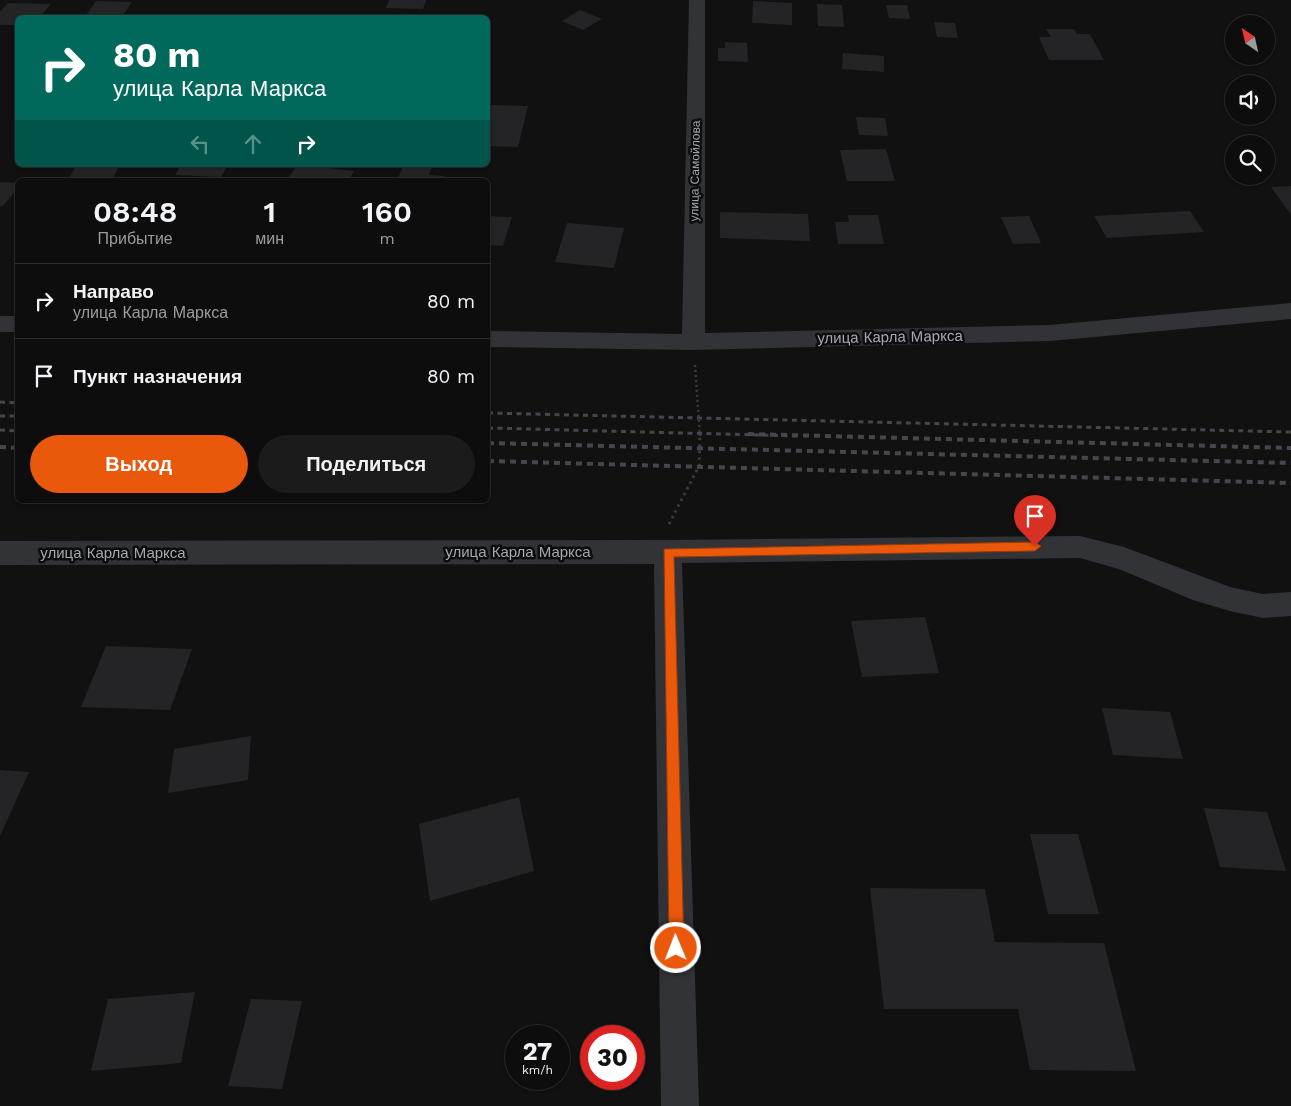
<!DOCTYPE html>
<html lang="ru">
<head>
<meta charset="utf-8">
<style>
  :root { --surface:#0d0d0e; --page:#1b1b1c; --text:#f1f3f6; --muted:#9a9c9e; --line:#2d2d2e; --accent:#ea580c }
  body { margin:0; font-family:"Work Sans",sans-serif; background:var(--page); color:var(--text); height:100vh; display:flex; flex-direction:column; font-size:19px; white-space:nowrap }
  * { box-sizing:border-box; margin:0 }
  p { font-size:16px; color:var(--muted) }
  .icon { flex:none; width:28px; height:28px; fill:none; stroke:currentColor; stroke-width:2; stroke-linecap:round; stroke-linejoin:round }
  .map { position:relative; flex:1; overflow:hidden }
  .panel { position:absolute; left:15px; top:178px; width:475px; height:325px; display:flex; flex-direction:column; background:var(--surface); border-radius:8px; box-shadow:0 1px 4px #0004,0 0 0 1px var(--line) }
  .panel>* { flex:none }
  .guide { position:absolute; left:15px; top:15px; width:475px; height:152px; border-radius:8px; box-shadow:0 1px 4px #0004,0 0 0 1px var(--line); background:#00695c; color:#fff; overflow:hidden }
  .needle { width:32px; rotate:326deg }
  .tools { position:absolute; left:1225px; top:15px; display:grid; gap:10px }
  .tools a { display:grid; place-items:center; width:50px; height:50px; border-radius:50%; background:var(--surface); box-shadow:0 1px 4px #0004,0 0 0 1px var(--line); font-size:25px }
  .speed { position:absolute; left:505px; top:1025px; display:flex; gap:10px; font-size:25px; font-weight:700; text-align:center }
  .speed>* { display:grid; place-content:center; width:65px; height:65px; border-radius:50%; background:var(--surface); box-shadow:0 1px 4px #0004,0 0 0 1px var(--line); line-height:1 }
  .speed small { font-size:12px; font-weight:400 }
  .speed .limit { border:8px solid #d22; background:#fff; color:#111 }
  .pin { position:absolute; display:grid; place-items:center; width:42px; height:42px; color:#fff; margin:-51px -21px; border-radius:50% 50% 50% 0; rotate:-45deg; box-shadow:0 0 5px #0007 }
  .pin .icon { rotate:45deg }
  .me { position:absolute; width:55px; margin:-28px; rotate:359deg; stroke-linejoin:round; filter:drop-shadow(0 0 4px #0008) }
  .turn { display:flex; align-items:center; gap:18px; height:105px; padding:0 15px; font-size:22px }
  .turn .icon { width:65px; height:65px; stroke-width:2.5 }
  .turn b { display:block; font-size:35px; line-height:42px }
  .lanes { display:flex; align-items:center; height:48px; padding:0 15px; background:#0003; justify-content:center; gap:25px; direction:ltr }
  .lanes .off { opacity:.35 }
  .eta { display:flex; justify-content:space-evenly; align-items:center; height:85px; text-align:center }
  .eta b { font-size:30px; font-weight:600; line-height:35px }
  .action { display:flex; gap:10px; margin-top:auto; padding:10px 15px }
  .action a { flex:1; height:58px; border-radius:30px; background:var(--accent); color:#fff; font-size:20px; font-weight:600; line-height:58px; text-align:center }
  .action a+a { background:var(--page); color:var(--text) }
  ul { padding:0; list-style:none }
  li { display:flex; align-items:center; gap:15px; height:75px; padding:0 15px; border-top:1px solid var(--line) }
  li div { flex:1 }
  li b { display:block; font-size:19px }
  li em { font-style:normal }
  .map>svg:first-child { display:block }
</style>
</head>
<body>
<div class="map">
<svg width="1291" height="1106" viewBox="0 0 1291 1106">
  <rect width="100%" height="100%" fill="#111112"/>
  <path fill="#242426" d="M 389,0 L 426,0 L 423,9 L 386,8 Z
    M 96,1 L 132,2 L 121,18 L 84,18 Z
    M 753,1 L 792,3 L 792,25 L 752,23 Z
    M 8,3 L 51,4 L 39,18 L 18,18 L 18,25 L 0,25 L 0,12 Z
    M 817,4 L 842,5 L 844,27 L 818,26 Z
    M 886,5 L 907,5 L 910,19 L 889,18 Z
    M 580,10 L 602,19 L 583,30 L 562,21 Z
    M 934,22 L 955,23 L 958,38 L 937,37 Z
    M 1046,29 L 1074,29 L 1077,34 L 1090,34 L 1104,60 L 1049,60 L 1039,37 L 1051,37 Z
    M 725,42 L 747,43 L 748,62 L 718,61 L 718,48 L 725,48 Z
    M 843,53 L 884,56 L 884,72 L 842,69 Z
    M 488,105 L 528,106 L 518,147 L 488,146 L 489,123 L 488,123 Z
    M 856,117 L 885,118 L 888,136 L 859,135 Z
    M 886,149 L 895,181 L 847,181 L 840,150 Z
    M 181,165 L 228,165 L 221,177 L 175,175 Z
    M 297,165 L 304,165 L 354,171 L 349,180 L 287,180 Z
    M 404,165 L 433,165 L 429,175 L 445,176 L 443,180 L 397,180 Z
    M 76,166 L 119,166 L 113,178 L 135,178 L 134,180 L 68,180 Z
    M 0,182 L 18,183 L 18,188 L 3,206 L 0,206 Z
    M 1291,186 L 1291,215 L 1271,187 Z
    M 1190,211 L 1204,232 L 1107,238 L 1094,216 Z
    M 720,212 L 808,214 L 810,241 L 720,238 Z
    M 848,215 L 878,215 L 884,244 L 838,244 L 835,222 L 849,222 Z
    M 488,216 L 512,217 L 503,246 L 488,245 Z
    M 1029,216 L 1041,243 L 1013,244 L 1001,217 Z
    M 567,223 L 624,228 L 614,268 L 555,262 Z
    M 925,617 L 939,673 L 862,677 L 851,621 Z
    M 106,646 L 192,649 L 170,710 L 81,707 Z
    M 1102,708 L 1170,712 L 1183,759 L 1113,755 Z
    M 251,736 L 248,780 L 168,793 L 174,749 Z
    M 0,770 L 29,772 L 0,836 Z
    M 519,797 L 534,871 L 430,901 L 419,824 Z
    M 1204,808 L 1267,812 L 1286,871 L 1220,867 Z
    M 1030,834 L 1078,834 L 1099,914 L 1048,914 Z
    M 870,888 L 985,889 L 995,942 L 1104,943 L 1136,1071 L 1030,1070 L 1018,1009 L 884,1009 Z
    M 195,992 L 181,1063 L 91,1071 L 108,999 Z
    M 251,999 L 302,1001 L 282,1089 L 228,1086 Z"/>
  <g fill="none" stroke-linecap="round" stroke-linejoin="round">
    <path stroke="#383a3e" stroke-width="2.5" stroke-dasharray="2 3" stroke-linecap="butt" d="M 695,365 L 700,436"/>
    <path stroke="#383a3e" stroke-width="3" stroke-dasharray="2.5 4" stroke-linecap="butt" d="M 669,524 L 699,466 L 700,434"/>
    <path fill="#323337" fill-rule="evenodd" d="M 689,0 L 705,0 L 705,333 L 1050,325 L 1291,303 L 1291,319 L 1050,341 L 693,350 L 488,347 L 488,331 L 682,334 Z
      M 0,316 L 18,316 L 18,332 L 0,332 Z
      M 1080,536 L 1124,547 L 1230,587 L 1263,594 L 1291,592 L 1291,616 L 1263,618 L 1230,611 L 1193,600 L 1119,569 L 1080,558 L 682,563 L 699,1106 L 661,1106 L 654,564 L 0,565 L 0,541 L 668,540 Z"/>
    <path stroke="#45474c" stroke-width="3" stroke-dasharray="5 4.5" stroke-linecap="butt" d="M 0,402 L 18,403
      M 488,413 L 1291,432
      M 0,416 L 18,416
      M 488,428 L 799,436
      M 0,430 L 18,431"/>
    <path stroke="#45474c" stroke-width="4" stroke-dasharray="6 5" stroke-linecap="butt" d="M 748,434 L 1291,448
      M 488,443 L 1291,463
      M 0,447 L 18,448
      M 488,461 L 1291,483"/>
  </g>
  <path fill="#ea580c" stroke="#983908" d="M 1035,542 L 1041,546 L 1035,551 L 674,557 L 684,948 L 682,953 L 676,955 L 671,953 L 669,948 L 664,549 Z"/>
  <g text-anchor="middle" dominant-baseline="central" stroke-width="5" stroke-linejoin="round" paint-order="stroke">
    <g font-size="12" fill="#a3a8b3" stroke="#0c0c0d">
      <text transform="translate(695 171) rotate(-89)">улица Самойлова</text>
    </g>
    <g font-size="15" fill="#a3a8b3" stroke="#0c0c0d">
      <text transform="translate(890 337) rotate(-1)">улица Карла Маркса</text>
      <text x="518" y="552">улица Карла Маркса</text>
      <text x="113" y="553">улица Карла Маркса</text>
    </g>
  </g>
</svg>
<div class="tools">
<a><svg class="needle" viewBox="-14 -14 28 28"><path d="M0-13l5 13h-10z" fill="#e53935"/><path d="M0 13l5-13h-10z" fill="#9a9c9e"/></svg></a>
<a><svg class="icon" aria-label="sound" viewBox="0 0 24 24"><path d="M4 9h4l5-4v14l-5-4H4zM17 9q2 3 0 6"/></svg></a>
<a><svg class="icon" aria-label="search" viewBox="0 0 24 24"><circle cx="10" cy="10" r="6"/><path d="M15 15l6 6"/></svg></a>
</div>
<div class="speed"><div>27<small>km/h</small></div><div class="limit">30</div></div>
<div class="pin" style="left:1035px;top:546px;background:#d93025"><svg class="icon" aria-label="arrive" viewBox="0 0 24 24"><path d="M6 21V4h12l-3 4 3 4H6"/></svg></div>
<svg class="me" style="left:676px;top:948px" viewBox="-20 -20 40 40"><circle r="17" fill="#ea580c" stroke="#fff" stroke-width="3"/><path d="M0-11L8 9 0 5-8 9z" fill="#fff"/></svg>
<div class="guide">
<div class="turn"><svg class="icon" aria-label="right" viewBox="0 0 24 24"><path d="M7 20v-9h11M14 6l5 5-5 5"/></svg><div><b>80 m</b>улица Карла Маркса</div></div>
<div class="lanes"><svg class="icon off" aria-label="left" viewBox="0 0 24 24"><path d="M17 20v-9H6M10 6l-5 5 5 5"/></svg><svg class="icon off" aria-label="ahead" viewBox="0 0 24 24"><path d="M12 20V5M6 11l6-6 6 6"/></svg><svg class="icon" aria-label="right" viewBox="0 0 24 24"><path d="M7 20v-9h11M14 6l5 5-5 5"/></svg></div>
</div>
<section class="panel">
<div class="eta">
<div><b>08:48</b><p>Прибытие</p></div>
<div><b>1</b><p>мин</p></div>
<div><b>160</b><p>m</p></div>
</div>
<ul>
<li><svg class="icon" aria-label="right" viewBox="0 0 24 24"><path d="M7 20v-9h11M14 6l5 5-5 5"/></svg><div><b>Направо</b><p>улица Карла Маркса</p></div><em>80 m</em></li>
<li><svg class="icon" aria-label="arrive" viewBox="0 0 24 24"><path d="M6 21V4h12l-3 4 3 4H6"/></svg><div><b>Пункт назначения</b></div><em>80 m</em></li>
</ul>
<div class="action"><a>Выход</a><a>Поделиться</a></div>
</section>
</div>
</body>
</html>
